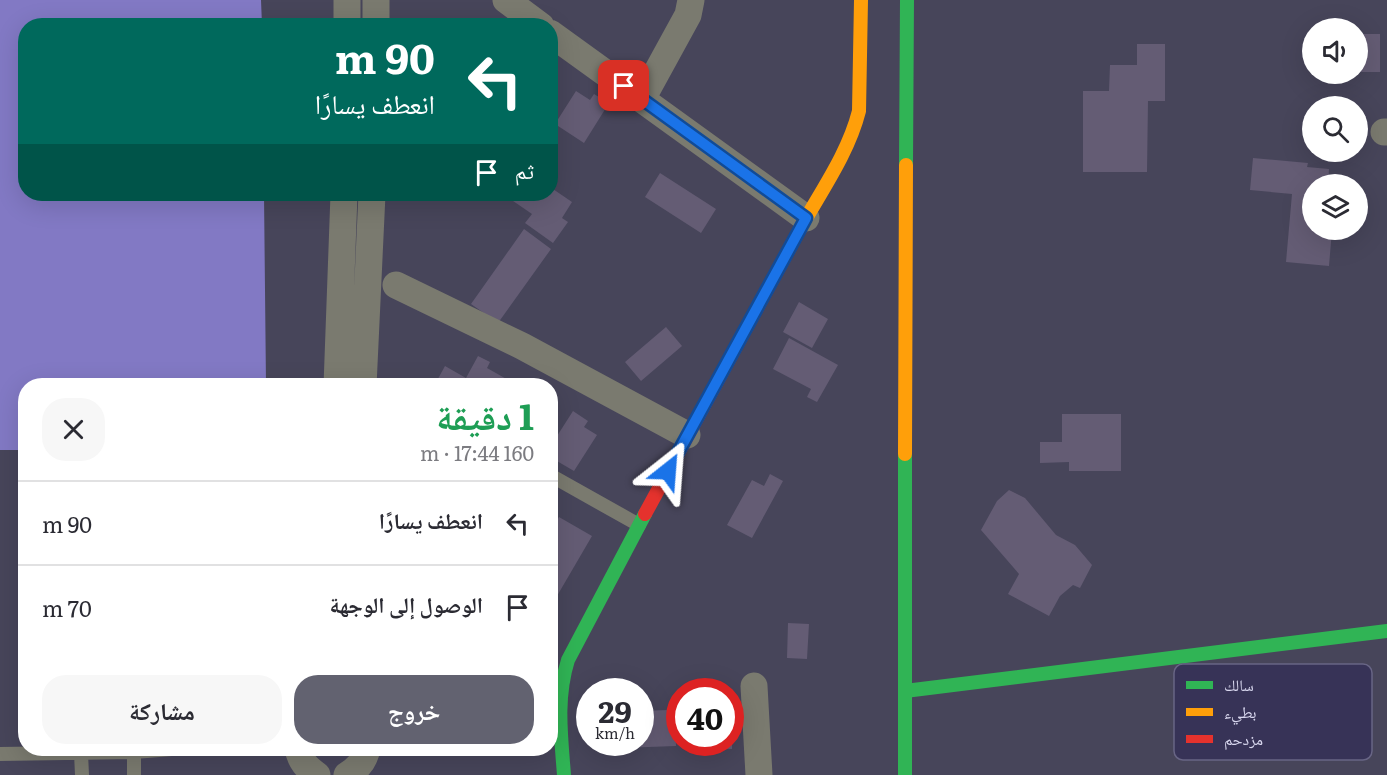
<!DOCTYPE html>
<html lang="ar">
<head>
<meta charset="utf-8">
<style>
  :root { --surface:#fff; --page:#f7f7f7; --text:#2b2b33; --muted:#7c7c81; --line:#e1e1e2; --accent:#626270 }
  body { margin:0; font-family:Literata,"Noto Naskh Arabic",serif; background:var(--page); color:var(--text); direction:rtl; height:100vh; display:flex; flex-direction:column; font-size:22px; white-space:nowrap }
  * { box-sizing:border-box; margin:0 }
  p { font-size:20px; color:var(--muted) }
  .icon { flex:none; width:33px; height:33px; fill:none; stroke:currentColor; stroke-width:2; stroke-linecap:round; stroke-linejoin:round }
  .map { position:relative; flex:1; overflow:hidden; direction:ltr }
  .side { position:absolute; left:18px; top:378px; width:540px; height:378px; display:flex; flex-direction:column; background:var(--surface); border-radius:24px; box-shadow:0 6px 24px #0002; direction:rtl }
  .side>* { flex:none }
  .hud { position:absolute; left:18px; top:18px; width:540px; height:183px; border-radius:24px; box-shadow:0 6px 24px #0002; direction:rtl; background:#00695c; color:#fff; overflow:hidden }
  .buttons { position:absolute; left:1302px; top:18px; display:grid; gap:12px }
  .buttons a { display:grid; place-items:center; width:66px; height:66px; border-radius:50%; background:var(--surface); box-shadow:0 6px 24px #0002; font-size:30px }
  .speed { position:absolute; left:576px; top:678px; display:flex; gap:12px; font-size:30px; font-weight:700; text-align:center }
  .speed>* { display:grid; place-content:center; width:78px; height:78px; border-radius:50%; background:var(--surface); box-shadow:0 6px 24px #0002; line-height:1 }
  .speed small { font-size:15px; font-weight:400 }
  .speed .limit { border:9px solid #d22; background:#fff; color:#111 }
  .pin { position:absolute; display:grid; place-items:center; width:51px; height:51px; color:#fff; margin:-26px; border-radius:12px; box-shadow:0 3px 9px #0006 }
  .me { position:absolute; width:66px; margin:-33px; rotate:28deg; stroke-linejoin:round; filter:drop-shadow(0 0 4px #0008) }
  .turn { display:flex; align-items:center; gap:21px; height:126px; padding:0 24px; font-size:27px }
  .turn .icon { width:78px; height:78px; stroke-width:2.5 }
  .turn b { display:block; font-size:42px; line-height:51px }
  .then { display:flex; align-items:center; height:57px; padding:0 24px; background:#0003; gap:12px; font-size:22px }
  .round { display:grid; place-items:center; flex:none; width:63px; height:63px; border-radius:24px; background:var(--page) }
  .overview { display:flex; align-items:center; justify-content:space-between; height:102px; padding:0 24px }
  h1 { font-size:36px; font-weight:700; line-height:45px; color:#1e9e55 }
  .action { display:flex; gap:12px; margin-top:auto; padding:12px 24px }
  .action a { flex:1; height:69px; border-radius:24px; background:var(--accent); color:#fff; font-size:24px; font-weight:700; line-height:69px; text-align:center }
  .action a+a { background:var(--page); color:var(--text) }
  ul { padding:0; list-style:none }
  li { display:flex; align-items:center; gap:18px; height:84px; padding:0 24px; border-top:2px solid var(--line) }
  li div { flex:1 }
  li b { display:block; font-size:22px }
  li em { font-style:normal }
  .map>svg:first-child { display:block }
</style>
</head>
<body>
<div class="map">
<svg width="1387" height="775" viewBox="0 0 1387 775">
  <rect width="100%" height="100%" fill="#47455a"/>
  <path fill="#8279c4" d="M 0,0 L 261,0 L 262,25 L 26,26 L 26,194 L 264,194 L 266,385 L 26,386 L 25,450 L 0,450 Z"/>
  <path fill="#645c74" d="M 1358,34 L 1380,34 L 1380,72 L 1358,72 Z
    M 1137,44 L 1165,44 L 1165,101 L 1148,101 L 1147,172 L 1083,172 L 1083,91 L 1109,91 L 1110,65 L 1137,65 Z
    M 1321,74 L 1334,74 L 1334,78 L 1321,78 Z
    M 576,91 L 590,100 L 594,94 L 609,103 L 584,143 L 555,124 Z
    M 1253,158 L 1308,163 L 1307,167 L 1329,169 L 1328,184 L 1312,184 L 1312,230 L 1332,230 L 1329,266 L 1286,262 L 1292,194 L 1250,190 Z
    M 660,173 L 716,209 L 701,233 L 645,197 Z
    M 550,187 L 572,202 L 562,218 L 568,222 L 553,243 L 525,223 L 532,214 L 503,194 L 550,194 Z
    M 524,229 L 551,249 L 498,323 L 471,304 Z
    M 799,302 L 828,319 L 812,348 L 783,332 Z
    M 666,327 L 682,346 L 641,381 L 625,362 Z
    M 789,338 L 838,365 L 817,402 L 807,397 L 811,389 L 773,369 Z
    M 478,356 L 490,362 L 487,368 L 519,386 L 434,386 L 445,366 L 466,378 Z
    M 573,411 L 588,421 L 584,427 L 597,435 L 574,471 L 550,457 L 550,447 Z
    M 1062,414 L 1121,414 L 1121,471 L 1069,471 L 1069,462 L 1040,463 L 1040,442 L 1062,442 Z
    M 770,474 L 783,481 L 752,538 L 727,525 L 752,480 L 764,486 Z
    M 1009,490 L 1025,498 L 1056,535 L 1075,545 L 1092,565 L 1080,588 L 1073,585 L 1060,596 L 1049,616 L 1008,594 L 1019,574 L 981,530 L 997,501 Z
    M 559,517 L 592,536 L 550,608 L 550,533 Z
    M 788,623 L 809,624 L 807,659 L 787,658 Z
    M 730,701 L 734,701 L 732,740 L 730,740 Z
    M 668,710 L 668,722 L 675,721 L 676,746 L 620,748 L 620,742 L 640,742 L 640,711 Z
    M 691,742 L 732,742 L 732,749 L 691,747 Z"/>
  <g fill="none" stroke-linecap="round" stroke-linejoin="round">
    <path stroke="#7a7a6f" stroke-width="14" d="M 550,475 L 639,525
      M 134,752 L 134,775
      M 81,753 L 82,775
      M 0,754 L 134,752 L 184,748"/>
    <path stroke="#7a7a6f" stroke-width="27" d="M 347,0 L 347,26
      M 376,0 L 376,26
      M 506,0 L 541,26
      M 550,33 L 806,218
      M 642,99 L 688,15 L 691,0
      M 1384,132 L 1387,132
      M 396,285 L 522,346 L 687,435
      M 337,386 L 344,194
      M 363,386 L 372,194
      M 754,686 L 759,775
      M 298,748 C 300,761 307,768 317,775
      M 347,775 C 357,769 365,761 367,748"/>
    <path stroke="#30b455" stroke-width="14" d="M 906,165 L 907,0
      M 905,454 L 905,775
      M 905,691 L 1387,631
      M 564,775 C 561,736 556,698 568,660 L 645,514"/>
    <path stroke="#ff9f0a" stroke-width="14" d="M 800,229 C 821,191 848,154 859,111 L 861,0
      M 905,454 L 906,165"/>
    <path stroke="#e5322d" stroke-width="14" d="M 645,514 L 800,229"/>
  </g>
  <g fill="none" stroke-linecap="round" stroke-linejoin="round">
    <defs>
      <path id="route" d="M 624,86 L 806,218 L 668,471"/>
    </defs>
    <use href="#route" stroke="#114b97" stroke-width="15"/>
    <use href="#route" stroke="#1a73e8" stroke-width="10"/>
  </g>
  <rect x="1174" y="664" width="198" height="96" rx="9" fill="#373357" stroke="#686585" stroke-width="1.5"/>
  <rect x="1186" y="681" width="27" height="8" fill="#30b455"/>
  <rect x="1186" y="708" width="27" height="8" fill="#ff9f0a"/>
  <rect x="1186" y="735" width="27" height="8" fill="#e5322d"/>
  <g font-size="16" fill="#d9d8ef">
    <text x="1224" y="691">سالك</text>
    <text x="1224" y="718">بطيء</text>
    <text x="1224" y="745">مزدحم</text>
  </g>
</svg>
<div class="buttons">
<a><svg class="icon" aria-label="sound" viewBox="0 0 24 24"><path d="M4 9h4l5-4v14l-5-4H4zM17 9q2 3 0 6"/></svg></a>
<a><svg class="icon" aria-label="search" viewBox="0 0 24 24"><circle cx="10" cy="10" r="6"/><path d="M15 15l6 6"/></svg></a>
<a><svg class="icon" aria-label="layers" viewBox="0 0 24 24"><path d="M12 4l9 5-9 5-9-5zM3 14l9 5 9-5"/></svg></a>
</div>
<div class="speed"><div>29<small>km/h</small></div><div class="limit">40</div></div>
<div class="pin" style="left:624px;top:86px;background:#d93025"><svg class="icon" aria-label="arrive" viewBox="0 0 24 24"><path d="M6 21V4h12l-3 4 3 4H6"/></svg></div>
<svg class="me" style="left:668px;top:471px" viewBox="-20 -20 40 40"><path d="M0-17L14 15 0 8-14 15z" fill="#1a73e8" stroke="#fff" stroke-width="4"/></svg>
<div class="hud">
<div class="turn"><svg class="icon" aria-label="left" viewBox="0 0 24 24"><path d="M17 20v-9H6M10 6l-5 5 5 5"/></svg><div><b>90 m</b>انعطف يسارًا</div></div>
<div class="then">ثم<svg class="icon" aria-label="arrive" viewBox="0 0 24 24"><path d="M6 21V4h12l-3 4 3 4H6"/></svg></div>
</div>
<section class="side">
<div class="overview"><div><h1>1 دقيقة</h1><p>160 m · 17:44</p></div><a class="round"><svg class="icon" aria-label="close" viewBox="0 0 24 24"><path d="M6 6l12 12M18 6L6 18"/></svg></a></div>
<ul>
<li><svg class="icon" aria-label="left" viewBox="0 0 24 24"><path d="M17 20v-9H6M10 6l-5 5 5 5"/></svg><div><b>انعطف يسارًا</b></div><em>90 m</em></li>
<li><svg class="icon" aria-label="arrive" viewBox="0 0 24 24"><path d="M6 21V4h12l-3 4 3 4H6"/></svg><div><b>الوصول إلى الوجهة</b></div><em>70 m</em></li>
</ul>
<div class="action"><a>خروج</a><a>مشاركة</a></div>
</section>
</div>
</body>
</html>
